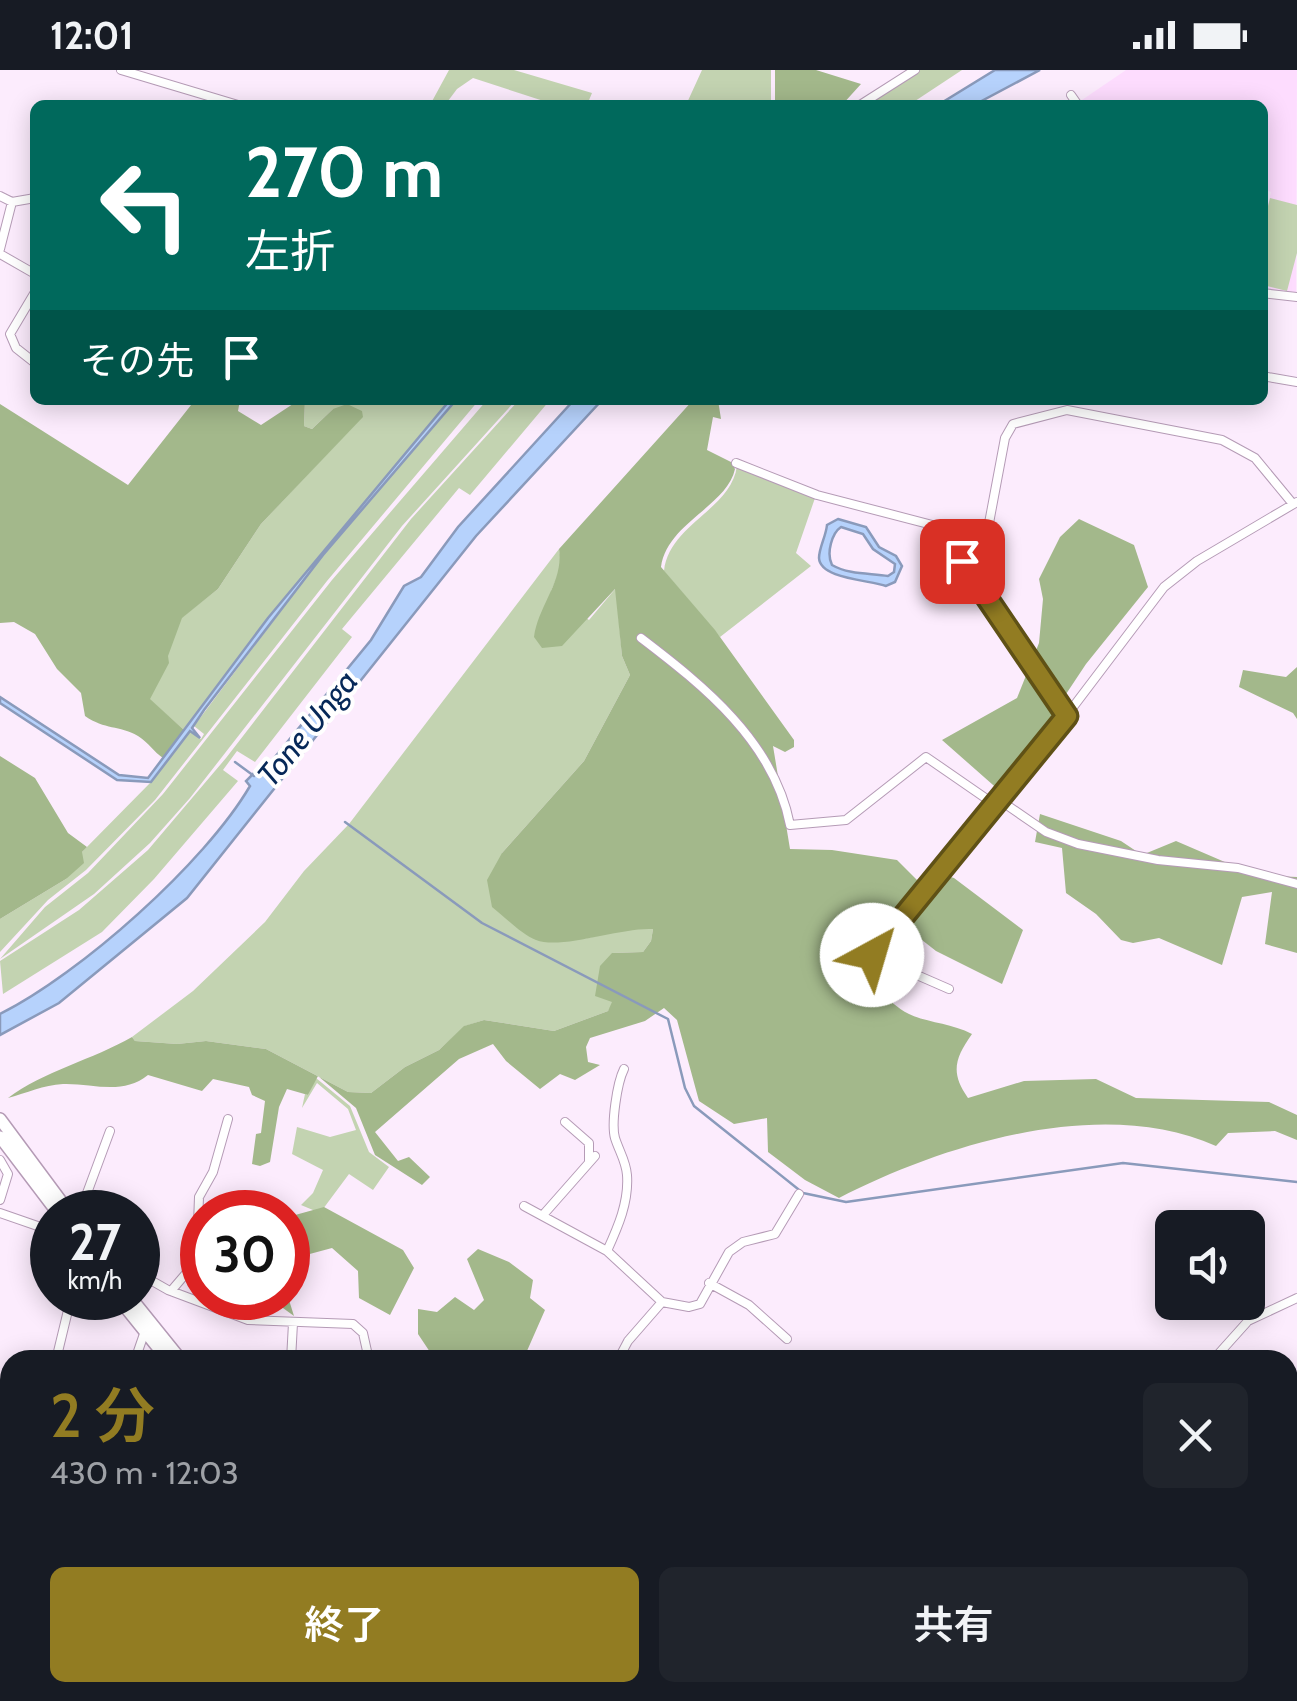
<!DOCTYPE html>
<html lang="ja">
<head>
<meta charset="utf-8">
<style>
  :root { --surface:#171b24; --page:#20242c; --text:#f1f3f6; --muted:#9ea1a6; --accent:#927c22 }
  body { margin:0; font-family:Cabin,"Noto Sans JP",sans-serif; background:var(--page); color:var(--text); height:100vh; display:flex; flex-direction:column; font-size:38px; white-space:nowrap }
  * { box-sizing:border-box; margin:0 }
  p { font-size:32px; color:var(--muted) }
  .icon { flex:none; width:55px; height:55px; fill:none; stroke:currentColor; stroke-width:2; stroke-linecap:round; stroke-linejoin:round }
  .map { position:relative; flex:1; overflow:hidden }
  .side { position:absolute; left:0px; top:1280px; width:1298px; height:352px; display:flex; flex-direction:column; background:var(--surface); border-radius:30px 30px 0 0; box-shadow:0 5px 25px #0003 }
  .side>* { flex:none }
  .top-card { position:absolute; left:30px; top:30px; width:1238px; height:305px; border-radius:15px; box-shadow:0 5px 25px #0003; background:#00695c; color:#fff; overflow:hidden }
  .fabs { position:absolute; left:1155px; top:1140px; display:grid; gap:20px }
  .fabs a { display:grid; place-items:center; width:110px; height:110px; border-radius:15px; background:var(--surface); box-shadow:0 5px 25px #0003; font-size:50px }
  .speed { position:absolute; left:30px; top:1120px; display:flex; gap:20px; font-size:50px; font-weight:700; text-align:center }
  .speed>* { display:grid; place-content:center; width:130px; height:130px; border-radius:50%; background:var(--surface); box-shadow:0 5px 25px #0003; line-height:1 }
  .speed small { font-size:25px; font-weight:400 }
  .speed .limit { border:15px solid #d22; background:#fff; color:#111 }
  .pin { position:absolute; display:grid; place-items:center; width:85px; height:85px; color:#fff; margin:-42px; border-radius:20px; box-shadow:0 5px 15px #0006 }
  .me { position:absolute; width:110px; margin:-55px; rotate:39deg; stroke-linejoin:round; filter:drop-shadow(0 0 8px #0008) }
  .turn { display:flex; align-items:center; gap:35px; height:210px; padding:0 50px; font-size:45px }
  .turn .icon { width:130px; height:130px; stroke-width:2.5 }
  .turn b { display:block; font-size:70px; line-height:85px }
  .then { display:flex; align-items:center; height:95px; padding:0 50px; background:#0003; gap:20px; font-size:38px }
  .round { display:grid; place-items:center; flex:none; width:105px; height:105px; border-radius:15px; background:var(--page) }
  .headline { display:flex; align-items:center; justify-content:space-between; height:170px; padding:0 50px }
  h1 { font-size:60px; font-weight:600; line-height:75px; color:var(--accent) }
  .action { display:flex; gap:20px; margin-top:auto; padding:20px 50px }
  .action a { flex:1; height:115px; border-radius:15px; background:var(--accent); color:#fff; font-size:40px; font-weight:600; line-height:115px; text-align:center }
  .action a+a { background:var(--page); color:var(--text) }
  .status { display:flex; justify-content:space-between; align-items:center; height:70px; padding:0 50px; background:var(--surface); direction:ltr }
  .status svg { height:28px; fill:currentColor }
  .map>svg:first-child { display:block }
</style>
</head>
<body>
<div class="status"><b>12:01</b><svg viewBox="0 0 49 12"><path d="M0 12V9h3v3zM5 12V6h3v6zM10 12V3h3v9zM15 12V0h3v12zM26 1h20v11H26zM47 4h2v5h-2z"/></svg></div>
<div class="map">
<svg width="1297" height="1631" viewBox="0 0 1297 1631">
  <rect width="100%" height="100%" fill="#fcecfd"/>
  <path fill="#efddee" d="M 9,1586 L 10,1622 L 82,1623 L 79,1631 L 0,1631 L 0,1600 Z"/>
  <path fill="#fddcfe" d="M 1126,0 L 1297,0 L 1296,223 L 1263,219 L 1263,156 L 1271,122 L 1263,119 L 1262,35 L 1081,35 L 1079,32 Z"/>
  <path fill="#c3d3b1" d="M 449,0 L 514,0 L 592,23 L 587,35 L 556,35 L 473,8 L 457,19 L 445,35 L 430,35 Z
    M 702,0 L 771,0 L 771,35 L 686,35 Z
    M 920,0 L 962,0 L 909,35 L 865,35 Z
    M 1270,128 L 1297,135 L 1297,183 L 1287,221 L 1263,215 L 1263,156 Z
    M 305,330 L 309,330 L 308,334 L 315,330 L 450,330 L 268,548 L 184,660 L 149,629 L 181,548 L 218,519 L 261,454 L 362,347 L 333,339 L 312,359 L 304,356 Z
    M 456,330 L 479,330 L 327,511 L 155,730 L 86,800 L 48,830 L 0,882 L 0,849 L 66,809 L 82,782 L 151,712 L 190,661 L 201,669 L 204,664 L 194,656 L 323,485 Z
    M 487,330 L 516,330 L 402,456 L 190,728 L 150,773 L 94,824 L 0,889 L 45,837 L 88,803 L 163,724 L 332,510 Z
    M 519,330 L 550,330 L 470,425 L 459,418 L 342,559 L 352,567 L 255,692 L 237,681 L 223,700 L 238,711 L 154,809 L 102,862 L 3,924 L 0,891 L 79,840 L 148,780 L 226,688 L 411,449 Z
    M 737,396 L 815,428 L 796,483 L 811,496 L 720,567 L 664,501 C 669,454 731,440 737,396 Z
    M 559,479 L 562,496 L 551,521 L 589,550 L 616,518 L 622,586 L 630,605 L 584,691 L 502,783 L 583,869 L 632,858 L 653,859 L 651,871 L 643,882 L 612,883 L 613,933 L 608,941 L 554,961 L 484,950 L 465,956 L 439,980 L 405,997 L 371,1023 L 348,1022 L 266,979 L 206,971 L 177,974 L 135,971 L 132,967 L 193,921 L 265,852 L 304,801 L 349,754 Z
    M 316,1008 L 350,1036 L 369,1082 L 389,1097 L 373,1120 L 349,1104 L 320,1143 L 301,1135 L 313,1123 L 323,1100 L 292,1084 L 297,1057 L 330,1067 L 356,1060 L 348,1039 L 317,1013 L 302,1038 L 305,1024 L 308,1025 Z"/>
  <path fill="#a3b88b" d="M 775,0 L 816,0 L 861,14 L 842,35 L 775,35 Z
    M 195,330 L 240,330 L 238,341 L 261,355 L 299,330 L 305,330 L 304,356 L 312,359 L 333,339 L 347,334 L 362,341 L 363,347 L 261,454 L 218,519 L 182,548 L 168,586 L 169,593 L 150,629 L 184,660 L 163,688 C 154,682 148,672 138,666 C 119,655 105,660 85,646 L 81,623 L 57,599 L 35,564 L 14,552 L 0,553 L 0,334 L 128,415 Z
    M 693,330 L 718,330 L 721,349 L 713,347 L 707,380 L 731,392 L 735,399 C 727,436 667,453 661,497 L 715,560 L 794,670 L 794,677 L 785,682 L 773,676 L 790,779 L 832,780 L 897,790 L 917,810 L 930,801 L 954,808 L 1023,860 L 1002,914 L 936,881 L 894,848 L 862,900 C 879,913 885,932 909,944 C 928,953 951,953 972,964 C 955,988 950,1003 968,1028 L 1024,1011 L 1096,1009 L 1136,1028 L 1269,1032 L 1297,1045 L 1297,1070 L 1275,1061 L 1228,1063 L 1216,1076 C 1102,1025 944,1074 839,1128 L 805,1110 L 768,1082 L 767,1048 L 734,1054 L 699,1031 L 677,950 L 664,938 L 645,951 L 590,968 L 586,977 L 588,992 L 600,995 L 575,1010 L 560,1004 L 540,1019 L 506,991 L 493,974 L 459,989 L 375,1062 L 398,1091 L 409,1087 L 430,1107 L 422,1115 L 375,1085 L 356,1038 L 318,1006 L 308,1025 L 287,1019 L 279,1037 L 270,1092 L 260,1096 L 252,1094 L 256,1064 L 261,1063 L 265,1031 L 252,1025 L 249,1017 L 213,1009 L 202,1021 L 148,1005 C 122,1026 93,1013 63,1014 C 43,1015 27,1023 8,1028 C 42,1002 94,989 132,967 L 135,971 L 177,974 L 206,971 L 266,979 L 348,1022 L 371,1023 L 405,997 L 439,980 L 464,956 L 484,950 L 554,961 L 608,941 L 612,932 L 595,926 L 600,896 L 612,883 L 643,882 L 651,871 L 653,859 C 621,857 562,880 536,870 C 522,865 505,847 492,837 L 487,810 L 502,783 L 584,691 L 630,605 L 622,586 L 615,519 L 562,576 L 542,578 L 534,567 C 538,536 564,511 559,479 Z
    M 1079,449 L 1134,475 L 1148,517 L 1086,594 L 1001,722 L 942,670 L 1017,628 L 1039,573 L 1043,529 L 1039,509 L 1060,467 Z
    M 1297,597 L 1297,649 L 1293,643 L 1239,617 L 1243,600 L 1286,607 Z
    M 0,686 L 35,708 L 68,763 L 87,777 L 82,782 L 84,793 L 66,809 L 0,849 Z
    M 1040,744 L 1121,771 L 1142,785 L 1176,771 L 1255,805 L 1297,807 L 1297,883 L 1265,874 L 1272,822 L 1242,827 L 1222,895 L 1159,868 L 1133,873 L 1121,870 L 1096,844 L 1066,823 L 1062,778 L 1035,772 Z
    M 324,1137 L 403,1180 L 414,1198 L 390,1245 L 359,1228 L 358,1201 L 332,1178 L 306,1185 L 302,1211 L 289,1230 L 294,1246 L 276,1233 L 252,1242 L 243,1240 L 243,1228 L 288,1228 L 288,1147 Z
    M 478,1179 L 509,1192 L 533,1210 L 530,1228 L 545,1240 L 523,1290 L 444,1290 L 442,1286 L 432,1285 L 418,1264 L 418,1239 L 437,1242 L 455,1227 L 474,1240 L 484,1230 L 467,1189 Z"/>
  <path fill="#b6d2fc" stroke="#8a9abb" stroke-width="2.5" fill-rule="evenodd" d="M 995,0 L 1040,0 L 974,35 L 938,35 Z
    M 450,330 L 456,330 L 323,485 L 204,640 L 192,658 L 200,668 L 190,661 L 151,712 L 117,710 L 0,633 L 0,627 L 119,705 L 148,708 L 268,548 Z
    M 574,330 L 602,330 L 476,466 L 187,828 L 59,933 L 0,965 L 0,944 C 80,904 205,793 250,716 L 246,711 L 255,702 L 261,704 L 371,570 L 404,516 L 421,507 L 458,457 Z
    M 838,449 L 866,457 L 879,477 L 896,486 L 902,496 L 895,512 L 886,516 C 870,510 820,509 819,488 C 819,478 826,466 827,455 ZM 841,457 L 863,464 L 873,479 L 895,494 L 894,502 L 888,506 C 872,503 849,505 832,495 C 826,483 832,463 841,457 Z"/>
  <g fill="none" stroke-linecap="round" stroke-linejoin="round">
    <path stroke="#8a9abb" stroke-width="2.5" d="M 235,692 L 254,706
      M 345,752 L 482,853 L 668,949 L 685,1018 L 694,1036 L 803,1123 L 846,1132 L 1123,1093 L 1297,1112
      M 0,1573 L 10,1577"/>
    <defs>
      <path id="minor" d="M 121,0 L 238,35
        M 1071,25 L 1078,35
        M 860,35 L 915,0
        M 0,126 L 12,132 L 35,128
        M 0,179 L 12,132
        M 0,184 L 35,204
        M 35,222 L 10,264 L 16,278 L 35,293
        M 1262,223 L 1297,227
        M 1262,306 L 1297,312
        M 736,393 L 817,425 L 986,469
        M 641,568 C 704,616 774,672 790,755 L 846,750 L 926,687 L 994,734
        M 1067,645 L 962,491 L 977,482 L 986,469 L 1005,368 L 1013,354 L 1067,340 L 1222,370 L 1255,388 L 1293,434
        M 998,729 L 1046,762 L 1078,774 L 1158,790 L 1238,798 L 1297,814
        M 949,919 L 871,885 L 1067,645 L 1164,517 L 1197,491 L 1297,432
        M 565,1052 L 589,1073 L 589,1091
        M 0,1090 L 8,1104 L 0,1130
        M 524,1136 L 607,1181 L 662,1232 L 689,1237 L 700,1234 L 729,1182 L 743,1172 L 775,1164 L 799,1124
        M 80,1142 L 110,1061
        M 0,1143 L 52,1161
        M 543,1145 L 595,1086
        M 607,1181 C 618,1157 629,1132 627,1105 C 626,1091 619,1081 615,1068 C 611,1054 617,1013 624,999
        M 138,1203 L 168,1220 L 248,1250 L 353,1254 L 363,1263 L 369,1290
        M 709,1213 L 749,1235 L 787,1269
        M 171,1221 L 189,1200 L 197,1181 L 199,1127 L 213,1102 L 228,1049
        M 56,1290 L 71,1228
        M 135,1290 L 145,1261
        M 291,1290 L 293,1253
        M 618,1290 L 628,1271 L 662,1232
        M 1213,1290 L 1248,1251 L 1297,1228
        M 0,1335 L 10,1344
        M 1288,1366 L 1297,1339
        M 0,1432 L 10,1431
        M 0,1504 L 10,1453
        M 1288,1559 L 1297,1554
        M 0,1581 L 10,1582
        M 280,1622 L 292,1631
        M 1159,1622 L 1163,1631
        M 1209,1622 L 1233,1631
        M 93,1631 L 97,1622
        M 191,1631 L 196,1622
        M 344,1631 L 349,1622
        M 431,1631 L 435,1622
        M 605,1631 L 611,1622
        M 906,1631 L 908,1622
        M 1171,1631 L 1183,1622"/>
      <path id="highway" d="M 0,1049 L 69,1142
        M 0,1067 L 57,1142
        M 118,1228 L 168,1290
        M 131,1228 L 181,1290
        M 1288,1598 L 1297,1592
        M 505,1622 L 515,1631
        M 521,1622 L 532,1631
        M 1235,1631 L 1249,1622
        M 1278,1631 L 1297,1616"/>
    </defs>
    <use href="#minor" stroke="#b59bb6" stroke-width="10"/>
    <use href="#highway" stroke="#b59bb6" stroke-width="14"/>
    <use href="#minor" stroke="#fff" stroke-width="8"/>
    <use href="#highway" stroke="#fff" stroke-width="11"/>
  </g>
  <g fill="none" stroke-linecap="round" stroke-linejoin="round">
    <defs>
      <path id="route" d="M 872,885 L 1067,646 L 962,491"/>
    </defs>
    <use href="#route" stroke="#5f5116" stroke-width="25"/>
    <use href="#route" stroke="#927c22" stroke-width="18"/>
  </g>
  <g text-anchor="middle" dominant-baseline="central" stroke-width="8" stroke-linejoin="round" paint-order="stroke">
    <g font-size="32" font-style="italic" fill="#062858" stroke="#fff">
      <text transform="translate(307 658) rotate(-51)">Tone Unga</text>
    </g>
  </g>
</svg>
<div class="fabs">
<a><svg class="icon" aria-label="sound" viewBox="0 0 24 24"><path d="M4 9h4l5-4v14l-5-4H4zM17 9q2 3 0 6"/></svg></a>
</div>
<div class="speed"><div>27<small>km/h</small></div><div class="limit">30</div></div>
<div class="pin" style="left:962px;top:491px;background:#d93025"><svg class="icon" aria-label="arrive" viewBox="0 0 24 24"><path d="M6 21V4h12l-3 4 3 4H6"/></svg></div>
<svg class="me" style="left:872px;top:885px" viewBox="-20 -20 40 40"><circle r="19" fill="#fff"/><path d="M0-13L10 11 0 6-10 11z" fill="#927c22"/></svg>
<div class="top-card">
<div class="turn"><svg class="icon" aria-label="left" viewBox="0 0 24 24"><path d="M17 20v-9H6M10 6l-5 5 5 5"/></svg><div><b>270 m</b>左折</div></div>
<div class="then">その先<svg class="icon" aria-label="arrive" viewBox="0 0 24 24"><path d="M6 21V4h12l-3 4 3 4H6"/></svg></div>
</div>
<section class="side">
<div class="headline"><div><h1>2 分</h1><p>430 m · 12:03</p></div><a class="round"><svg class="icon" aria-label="close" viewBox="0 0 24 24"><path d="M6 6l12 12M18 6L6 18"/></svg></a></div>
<div class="action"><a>終了</a><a>共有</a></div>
</section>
</div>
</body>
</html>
